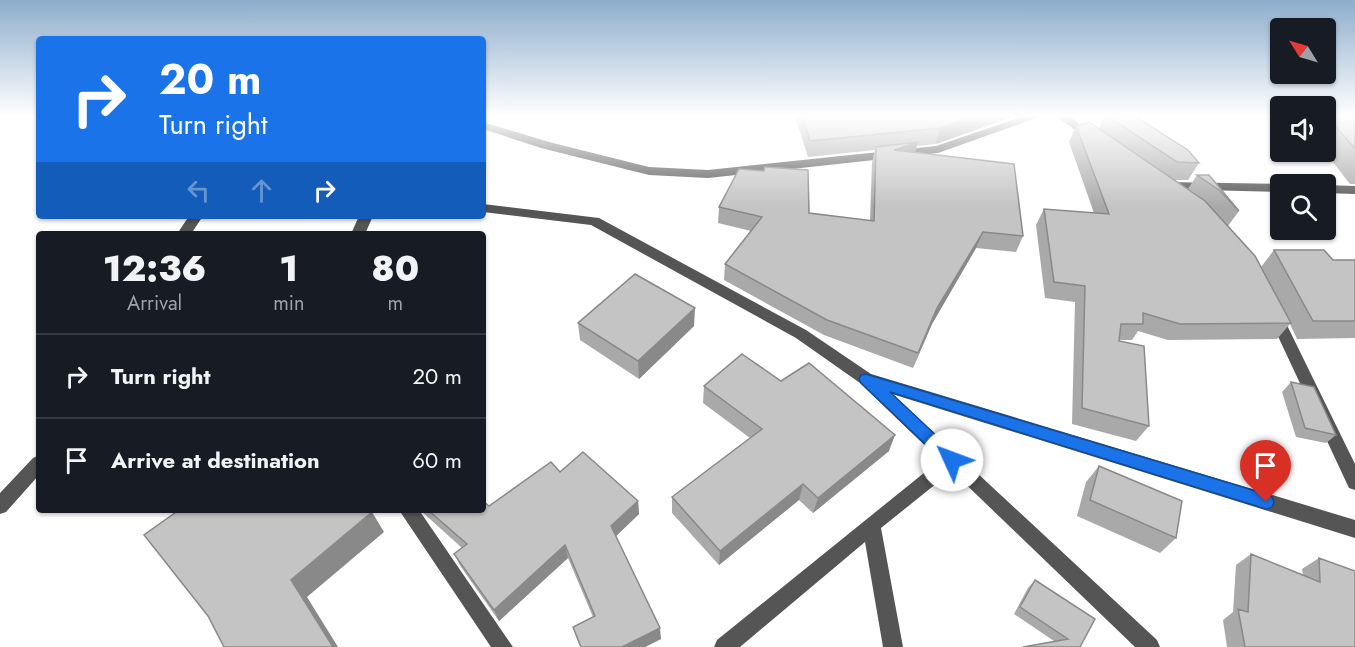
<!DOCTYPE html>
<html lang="en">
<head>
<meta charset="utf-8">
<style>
  :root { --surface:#171b24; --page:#242831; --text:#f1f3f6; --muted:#9ea1a6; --line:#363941 }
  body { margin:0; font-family:Jost,sans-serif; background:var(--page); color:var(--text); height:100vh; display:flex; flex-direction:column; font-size:22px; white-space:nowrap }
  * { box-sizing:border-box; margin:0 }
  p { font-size:20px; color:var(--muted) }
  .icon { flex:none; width:33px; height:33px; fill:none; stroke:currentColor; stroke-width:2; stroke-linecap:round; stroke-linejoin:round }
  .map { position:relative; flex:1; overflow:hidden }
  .sheet { position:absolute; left:36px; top:231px; width:450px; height:282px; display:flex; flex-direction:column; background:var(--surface); border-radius:6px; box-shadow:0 2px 4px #0004 }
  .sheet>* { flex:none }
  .hud { position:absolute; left:36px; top:36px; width:450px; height:183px; border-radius:6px; box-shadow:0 2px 4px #0004; background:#1a73e8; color:#fff; overflow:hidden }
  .needle { width:39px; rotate:307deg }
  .fabs { position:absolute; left:1270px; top:18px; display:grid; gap:12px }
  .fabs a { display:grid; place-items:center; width:66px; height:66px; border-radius:6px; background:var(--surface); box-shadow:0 2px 4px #0004; font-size:30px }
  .pin { position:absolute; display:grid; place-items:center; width:51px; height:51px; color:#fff; margin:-62px -26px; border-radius:50% 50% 50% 0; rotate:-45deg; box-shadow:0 0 6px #0007 }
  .pin .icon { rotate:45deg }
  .me { position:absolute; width:66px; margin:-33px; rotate:313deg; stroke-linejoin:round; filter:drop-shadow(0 0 4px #0008) }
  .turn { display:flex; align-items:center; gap:21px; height:126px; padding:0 24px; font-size:27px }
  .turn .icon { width:78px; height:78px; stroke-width:2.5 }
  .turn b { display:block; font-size:42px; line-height:51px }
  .lanes { display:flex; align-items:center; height:57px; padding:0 24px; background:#0003; justify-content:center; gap:30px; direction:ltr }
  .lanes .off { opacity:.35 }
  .eta { display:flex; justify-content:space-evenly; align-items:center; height:102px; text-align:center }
  .eta b { font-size:36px; font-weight:800; line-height:42px }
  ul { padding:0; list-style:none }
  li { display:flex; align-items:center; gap:18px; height:84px; padding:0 24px; border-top:2px solid var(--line) }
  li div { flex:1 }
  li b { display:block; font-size:22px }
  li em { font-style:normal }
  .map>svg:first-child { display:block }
</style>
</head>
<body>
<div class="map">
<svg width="1355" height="647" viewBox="0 0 1355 647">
  <rect width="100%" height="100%" fill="#fff"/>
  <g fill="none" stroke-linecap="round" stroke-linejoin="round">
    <path fill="#555" fill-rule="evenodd" d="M 1024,116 L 1042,116 L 938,153 L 708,178 L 649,175 L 541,148 L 483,129 L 483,122 L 549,142 L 649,167 L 708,170 L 936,146 Z
      M 1056,116 L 1069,116 L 1099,138 L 1093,142 L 1089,140 Z
      M 1166,182 L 1281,184 L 1283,184 L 1281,192 L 1162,189 L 1160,186 L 1162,183 Z
      M 1326,185 L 1355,186 L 1355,194 L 1326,193 Z
      M 483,204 L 599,218 L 806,330 L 871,374 L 1355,520 L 1355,538 L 892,394 L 1157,640 L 1160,647 L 1135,647 L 952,471 L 881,528 L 903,647 L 883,647 L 865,542 L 740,647 L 714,647 L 717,640 L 940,460 L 860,383 L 796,338 L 591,225 L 483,212 Z
      M 189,216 L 203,216 L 191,234 L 177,234 Z
      M 359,216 L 373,216 L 365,234 L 351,234 Z
      M 1275,310 L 1280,311 L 1282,315 L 1355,464 L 1355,490 L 1349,488 L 1268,315 L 1270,311 Z
      M 39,455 L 39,475 L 6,512 L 0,514 L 0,493 L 33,458 Z
      M 399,510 L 419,510 L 513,647 L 491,647 Z"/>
  </g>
  <path fill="#a9a9a9" d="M 795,116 L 1014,116 L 936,144 L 917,146 L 915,152 L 1023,236 L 1016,252 L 976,248 L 932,324 L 913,368 L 824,335 L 724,280 L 725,264 L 751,231 L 718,223 L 719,207 L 809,213 L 870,221 L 872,162 L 875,150 L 808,157 Z
    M 1104,116 L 1135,116 L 1199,163 L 1188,180 L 1175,180 L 1188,189 L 1197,175 L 1209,175 L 1239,211 L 1228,226 L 1261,267 L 1274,250 L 1333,260 L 1355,260 L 1355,338 L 1297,339 L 1290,324 L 1277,339 L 1168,340 L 1138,331 L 1132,340 L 1119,340 L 1149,426 L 1136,441 L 1072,424 L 1075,302 L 1045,298 L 1036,225 L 1044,209 L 1094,213 L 1069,142 L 1076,126 L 1099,128 Z
    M 1326,116 L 1355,116 L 1355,184 L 1350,184 L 1325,152 L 1326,152 Z
    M 578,323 L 694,326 L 639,379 L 580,340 Z
    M 781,381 L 889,451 L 813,513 L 799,500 L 719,565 L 672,513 L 672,497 L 750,438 L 703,403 L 704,386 Z
    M 1291,382 L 1336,435 L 1326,443 L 1296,437 L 1282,392 Z
    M 1099,466 L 1176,538 L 1160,553 L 1077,516 L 1086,482 Z
    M 560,472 L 638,501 L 639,514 L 616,536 L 661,639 L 645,647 L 580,647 L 573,627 L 593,617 L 568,558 L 499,621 L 461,567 L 454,554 L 462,548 L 420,510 L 483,510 L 489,506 Z
    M 1251,554 L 1303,575 L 1302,569 L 1319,558 L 1355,647 L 1227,647 L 1223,620 L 1233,612 L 1236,565 Z
    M 1035,580 L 1080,647 L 1054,641 L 1014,614 L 1028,588 Z"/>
  <path fill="#898989" d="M 974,116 L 1014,116 L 936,144 L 940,128 Z
    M 918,142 L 913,158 L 894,150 Z
    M 983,232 L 976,248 L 932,324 L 913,368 L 937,308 Z
    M 695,308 L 694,326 L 639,379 L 638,361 Z
    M 895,435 L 889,451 L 813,513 L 818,498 Z
    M 803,484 L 799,500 L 719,565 L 720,551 Z
    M 638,501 L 639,514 L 613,539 L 611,526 Z
    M 372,512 L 384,532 L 307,597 L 338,647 L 333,647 L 291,580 Z
    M 565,545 L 568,558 L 499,621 L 494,610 Z
    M 660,628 L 661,639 L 645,647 L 622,647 Z"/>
  <path fill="#c4c4c4" stroke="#898989" stroke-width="1.5" d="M 802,116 L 974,116 L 940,128 L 810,141 Z
    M 1107,116 L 1135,116 L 1188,150 L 1199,163 L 1177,162 Z
    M 1327,116 L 1355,116 L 1355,149 Z
    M 1089,122 L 1205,201 L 1255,256 L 1291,323 L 1180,324 L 1143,313 L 1143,324 L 1121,324 L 1119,341 L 1144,346 L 1149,426 L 1082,408 L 1085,286 L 1054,282 L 1044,209 L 1109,214 L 1076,126 Z
    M 918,142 L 894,150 L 1014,164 L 1023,236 L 983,232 L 937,308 L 918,353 L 827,320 L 725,264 L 762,217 L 719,207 L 739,169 L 764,171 L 765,167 L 808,170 L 809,213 L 874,221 L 876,147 Z
    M 1197,175 L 1209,175 L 1239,211 L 1219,190 Z
    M 1274,250 L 1324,250 L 1333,260 L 1355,260 L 1355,321 L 1313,321 Z
    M 635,274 L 695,308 L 638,361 L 578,323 Z
    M 742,354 L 781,381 L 809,363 L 895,435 L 818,498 L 803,484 L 720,551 L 672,497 L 762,429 L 704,386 Z
    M 1291,382 L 1314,387 L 1336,435 L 1305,428 Z
    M 583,452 L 638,501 L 611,526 L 660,628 L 622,647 L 581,647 L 573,627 L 595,616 L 565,545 L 494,610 L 454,554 L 467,544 L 428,510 L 483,510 L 483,501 L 489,506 L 551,462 L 560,472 Z
    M 1099,466 L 1182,501 L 1176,538 L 1090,500 Z
    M 179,510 L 370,510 L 372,512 L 291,580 L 333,647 L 224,647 L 208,616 L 144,535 Z
    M 1251,554 L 1320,582 L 1319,558 L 1355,571 L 1355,647 L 1245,647 L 1238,609 L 1248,612 Z
    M 1035,580 L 1095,619 L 1080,647 L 1023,647 L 1068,639 L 1020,607 Z"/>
  <linearGradient id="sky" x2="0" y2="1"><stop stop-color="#8cadcc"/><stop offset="0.56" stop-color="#fff"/><stop offset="1" stop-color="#fff" stop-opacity="0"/></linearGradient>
  <rect width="1355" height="207" fill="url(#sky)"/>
  <path fill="#1a73e8" stroke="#114b97" stroke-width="1.5" d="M 866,374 L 1266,494 L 1272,497 L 1274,502 L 1272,507 L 1266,509 L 890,392 L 958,456 L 960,460 L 958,465 L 952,467 L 947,465 L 861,383 L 859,379 L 861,375 Z"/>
</svg>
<div class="fabs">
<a><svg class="needle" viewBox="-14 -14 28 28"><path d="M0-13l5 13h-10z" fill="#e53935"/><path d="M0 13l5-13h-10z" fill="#9ea1a6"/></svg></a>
<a><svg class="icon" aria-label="sound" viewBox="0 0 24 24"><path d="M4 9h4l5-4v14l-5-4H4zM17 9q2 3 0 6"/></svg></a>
<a><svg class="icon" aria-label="search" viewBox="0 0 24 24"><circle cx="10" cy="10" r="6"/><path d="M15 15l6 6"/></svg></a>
</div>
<div class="pin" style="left:1266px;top:502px;background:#d93025"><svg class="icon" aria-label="arrive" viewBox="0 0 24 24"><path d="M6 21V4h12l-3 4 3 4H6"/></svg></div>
<svg class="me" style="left:952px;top:460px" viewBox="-20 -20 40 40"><circle r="19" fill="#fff"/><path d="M0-13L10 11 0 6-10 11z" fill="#1a73e8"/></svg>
<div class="hud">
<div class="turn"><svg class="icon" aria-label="right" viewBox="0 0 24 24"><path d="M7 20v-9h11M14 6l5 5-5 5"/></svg><div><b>20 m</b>Turn right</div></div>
<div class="lanes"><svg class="icon off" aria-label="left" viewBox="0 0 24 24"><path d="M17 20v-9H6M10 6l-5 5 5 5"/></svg><svg class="icon off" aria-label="ahead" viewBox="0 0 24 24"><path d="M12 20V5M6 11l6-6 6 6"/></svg><svg class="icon" aria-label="right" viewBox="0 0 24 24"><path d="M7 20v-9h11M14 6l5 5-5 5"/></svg></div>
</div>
<section class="sheet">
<div class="eta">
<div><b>12:36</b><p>Arrival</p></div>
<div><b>1</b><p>min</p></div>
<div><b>80</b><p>m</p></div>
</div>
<ul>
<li><svg class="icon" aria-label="right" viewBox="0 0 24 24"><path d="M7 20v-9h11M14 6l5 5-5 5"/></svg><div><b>Turn right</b></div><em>20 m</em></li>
<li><svg class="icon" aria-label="arrive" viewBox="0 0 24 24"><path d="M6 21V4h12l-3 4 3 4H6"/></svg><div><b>Arrive at destination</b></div><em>60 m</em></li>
</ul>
</section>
</div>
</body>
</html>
